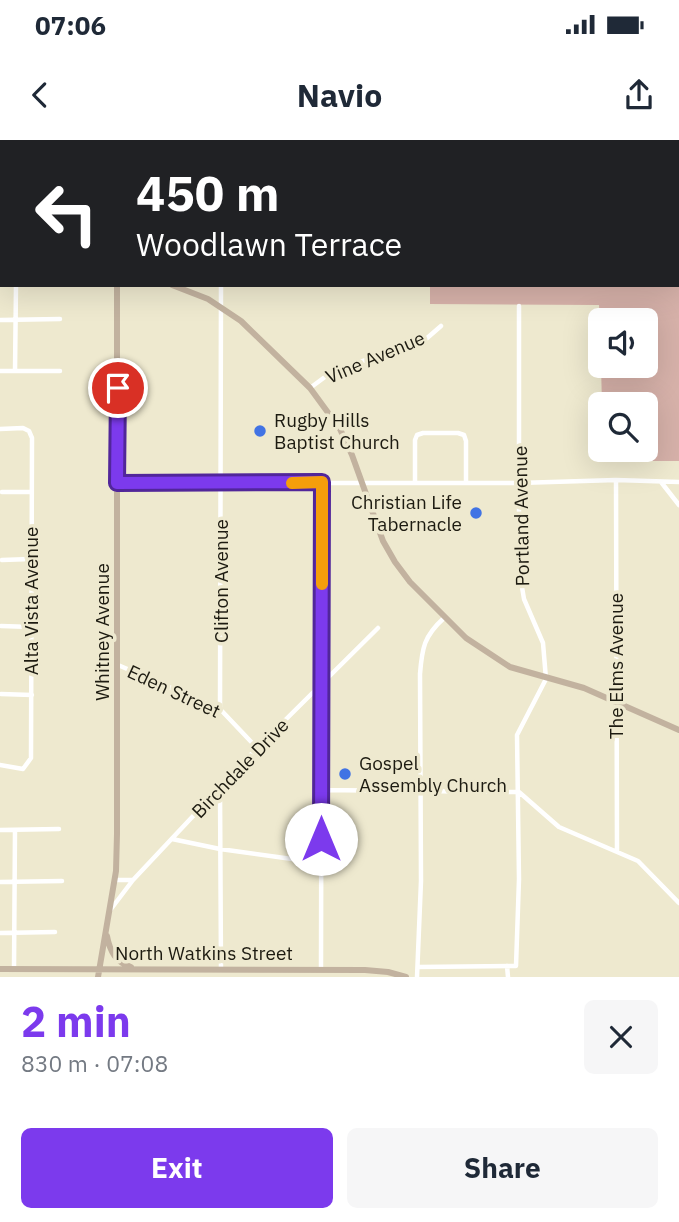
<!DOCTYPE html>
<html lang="en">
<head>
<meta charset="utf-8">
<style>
  :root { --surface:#fff; --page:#f6f6f7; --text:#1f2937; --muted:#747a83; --accent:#7c3aed }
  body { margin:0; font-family:"IBM Plex Sans",sans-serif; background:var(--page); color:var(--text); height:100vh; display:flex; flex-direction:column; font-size:26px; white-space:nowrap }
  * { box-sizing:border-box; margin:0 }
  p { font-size:23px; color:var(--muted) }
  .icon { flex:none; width:38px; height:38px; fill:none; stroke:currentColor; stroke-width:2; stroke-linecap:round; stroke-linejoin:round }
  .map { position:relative; height:837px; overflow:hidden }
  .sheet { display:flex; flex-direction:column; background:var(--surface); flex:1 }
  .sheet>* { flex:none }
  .hud { position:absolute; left:0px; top:0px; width:679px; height:147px; box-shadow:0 7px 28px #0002; background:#202124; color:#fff; overflow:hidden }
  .tools { position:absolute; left:588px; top:168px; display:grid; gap:14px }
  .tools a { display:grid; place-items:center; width:70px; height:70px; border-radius:10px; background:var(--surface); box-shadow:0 7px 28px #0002; font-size:35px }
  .pin { position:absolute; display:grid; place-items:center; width:60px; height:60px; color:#fff; margin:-30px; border:4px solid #fff; border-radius:50%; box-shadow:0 2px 7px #0007 }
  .me { position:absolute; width:77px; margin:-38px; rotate:0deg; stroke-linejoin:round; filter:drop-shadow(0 0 5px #0008) }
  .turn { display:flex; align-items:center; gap:24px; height:147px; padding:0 21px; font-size:32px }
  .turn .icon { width:91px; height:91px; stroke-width:2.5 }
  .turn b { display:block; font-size:49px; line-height:60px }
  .round { display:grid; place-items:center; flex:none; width:74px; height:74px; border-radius:10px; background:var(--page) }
  .overview { display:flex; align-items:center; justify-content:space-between; height:119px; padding:0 21px }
  h1 { font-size:42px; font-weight:700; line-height:52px; color:var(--accent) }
  .cta { display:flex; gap:14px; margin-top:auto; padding:14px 21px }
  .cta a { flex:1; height:80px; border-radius:10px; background:var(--accent); color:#fff; font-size:28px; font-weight:700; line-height:80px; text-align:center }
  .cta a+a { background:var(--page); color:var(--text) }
  .status { display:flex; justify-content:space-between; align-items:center; height:49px; padding:0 35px; background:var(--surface); direction:ltr }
  .status svg { height:19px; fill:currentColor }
  header { display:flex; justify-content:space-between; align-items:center; height:91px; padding:0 21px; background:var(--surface); font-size:32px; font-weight:700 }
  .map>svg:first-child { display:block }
</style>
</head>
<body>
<div class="status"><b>07:06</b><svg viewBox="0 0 49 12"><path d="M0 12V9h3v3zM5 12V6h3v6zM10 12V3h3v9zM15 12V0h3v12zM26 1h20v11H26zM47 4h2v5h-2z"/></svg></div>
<header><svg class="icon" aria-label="back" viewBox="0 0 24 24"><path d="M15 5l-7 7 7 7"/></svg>Navio<svg class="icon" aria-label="share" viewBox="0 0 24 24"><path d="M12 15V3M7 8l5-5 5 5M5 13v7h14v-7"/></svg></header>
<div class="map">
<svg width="679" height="837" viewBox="0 0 679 837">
  <rect width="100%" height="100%" fill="#eee9cf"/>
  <path fill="#d6b1a9" d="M 429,0 L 679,0 L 679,321 L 603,321 L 603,310 L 646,310 L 646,264 L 602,264 L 601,226 L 646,226 L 646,180 L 600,180 L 600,185 L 599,165 L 430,164 L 430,145 L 677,145 L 677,2 Z"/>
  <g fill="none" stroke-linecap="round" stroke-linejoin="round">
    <path stroke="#fff" stroke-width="4.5" d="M 222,0 L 222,2
      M 0,23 L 2,23
      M 0,180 L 60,179
      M 0,231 L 60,231
      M 15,231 L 16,145
      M 310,248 L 333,231 L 408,206 L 426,199 L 441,186
      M 0,289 L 23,288 L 29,291 L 32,298 L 31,618 L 23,629 L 0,625
      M 616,340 L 617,711
      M 415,342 L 415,300 L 417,295 L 423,293 L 458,293 L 464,295 L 466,301 L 466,342
      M 661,342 L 679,365
      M 117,343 L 519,343 L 616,340 L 679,342
      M 2,352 L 31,352
      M 2,420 L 31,419
      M 1,486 L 32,487
      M 118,525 L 220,569 L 257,608
      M 1,554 L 32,555
      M 220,569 L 221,145
      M 220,649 L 221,830
      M 321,650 L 519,652 L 559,687 L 638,721 L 679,763
      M 0,690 L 59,689
      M 172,699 L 220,709 L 321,723
      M 133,740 L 257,608 L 378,488
      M 0,742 L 62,741
      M 111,769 L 133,740 L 115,740
      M 0,793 L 55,792
      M 507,826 L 508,837
      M 418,827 L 516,826 L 519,739 L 517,595 L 546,539 L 543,503 L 524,459 L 519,429 L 519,166
      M 14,828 L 15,690
      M 321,829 L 322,343
      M 417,837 L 421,741 L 420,534 C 422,508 424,496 444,478"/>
    <path stroke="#c2b29f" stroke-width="6" d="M 164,2 L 166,0
      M 0,142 L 2,142
      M 172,145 L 208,159 L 241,181 L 310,248 L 340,289 L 352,315 L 383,401 L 395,422 L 410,442 L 466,498 L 510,527 L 584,548 L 679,590
      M 107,796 C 110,812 116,822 131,827
      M 0,829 L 365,830 L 388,832 L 406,837
      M 98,837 L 116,731 L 117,694 L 117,145"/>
  </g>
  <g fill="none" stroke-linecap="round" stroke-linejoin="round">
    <defs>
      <path id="route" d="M 118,248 L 117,343 L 322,342 L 321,699"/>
    </defs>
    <use href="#route" stroke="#51269a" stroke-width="18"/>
    <use href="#route" stroke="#7c3aed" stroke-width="12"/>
    <path stroke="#f59e0b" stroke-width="12" d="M 292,343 L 322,342 L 322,444"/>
  </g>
  <g fill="#4173e4" stroke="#eee9cf" stroke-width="2.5">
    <circle cx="260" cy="291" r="7"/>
    <circle cx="476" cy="373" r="7"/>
    <circle cx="345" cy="634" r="7"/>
  </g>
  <g text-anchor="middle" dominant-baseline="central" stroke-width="7" stroke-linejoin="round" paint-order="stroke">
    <g font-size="19" fill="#1d1b11" stroke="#eee9cf">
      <text transform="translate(375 217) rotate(-23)">Vine Avenue</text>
      <text transform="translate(521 376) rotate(-91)">Portland Avenue</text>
      <text transform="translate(221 441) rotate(-90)">Clifton Avenue</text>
      <text transform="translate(31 461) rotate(-90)">Alta Vista Avenue</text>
      <text transform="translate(102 492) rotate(-90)">Whitney Avenue</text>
      <text transform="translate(616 526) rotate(-90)">The Elms Avenue</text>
      <text transform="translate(174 551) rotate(25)">Eden Street</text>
      <text transform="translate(240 628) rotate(-46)">Birchdale Drive</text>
      <text x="204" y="813">North Watkins Street</text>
    </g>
    <g font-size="19" fill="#1d1b11" stroke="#eee9cf" text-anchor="start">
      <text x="274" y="280">Rugby Hills<tspan x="274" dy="22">Baptist Church</tspan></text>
      <text x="462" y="362" text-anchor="end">Christian Life<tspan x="462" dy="22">Tabernacle</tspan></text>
      <text x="359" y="623">Gospel<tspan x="359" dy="22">Assembly Church</tspan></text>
    </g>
  </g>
</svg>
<div class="tools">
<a><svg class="icon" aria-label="sound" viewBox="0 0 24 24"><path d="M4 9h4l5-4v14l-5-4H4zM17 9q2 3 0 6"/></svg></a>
<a><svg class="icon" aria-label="search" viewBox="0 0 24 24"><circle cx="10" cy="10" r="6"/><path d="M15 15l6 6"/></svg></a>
</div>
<div class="pin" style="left:118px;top:248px;background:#d93025"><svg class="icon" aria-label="arrive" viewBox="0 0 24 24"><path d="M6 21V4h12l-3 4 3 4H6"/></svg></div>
<svg class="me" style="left:321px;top:699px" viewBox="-20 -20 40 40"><circle r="19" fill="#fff"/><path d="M0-13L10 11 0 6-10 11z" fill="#7c3aed"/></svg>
<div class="hud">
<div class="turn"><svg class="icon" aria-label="left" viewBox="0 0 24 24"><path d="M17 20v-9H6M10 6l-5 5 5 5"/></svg><div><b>450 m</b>Woodlawn Terrace</div></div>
</div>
</div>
<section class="sheet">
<div class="overview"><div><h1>2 min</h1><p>830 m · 07:08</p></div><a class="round"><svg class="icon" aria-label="close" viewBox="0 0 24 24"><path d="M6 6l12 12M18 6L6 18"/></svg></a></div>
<div class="cta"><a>Exit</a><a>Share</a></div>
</section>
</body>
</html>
